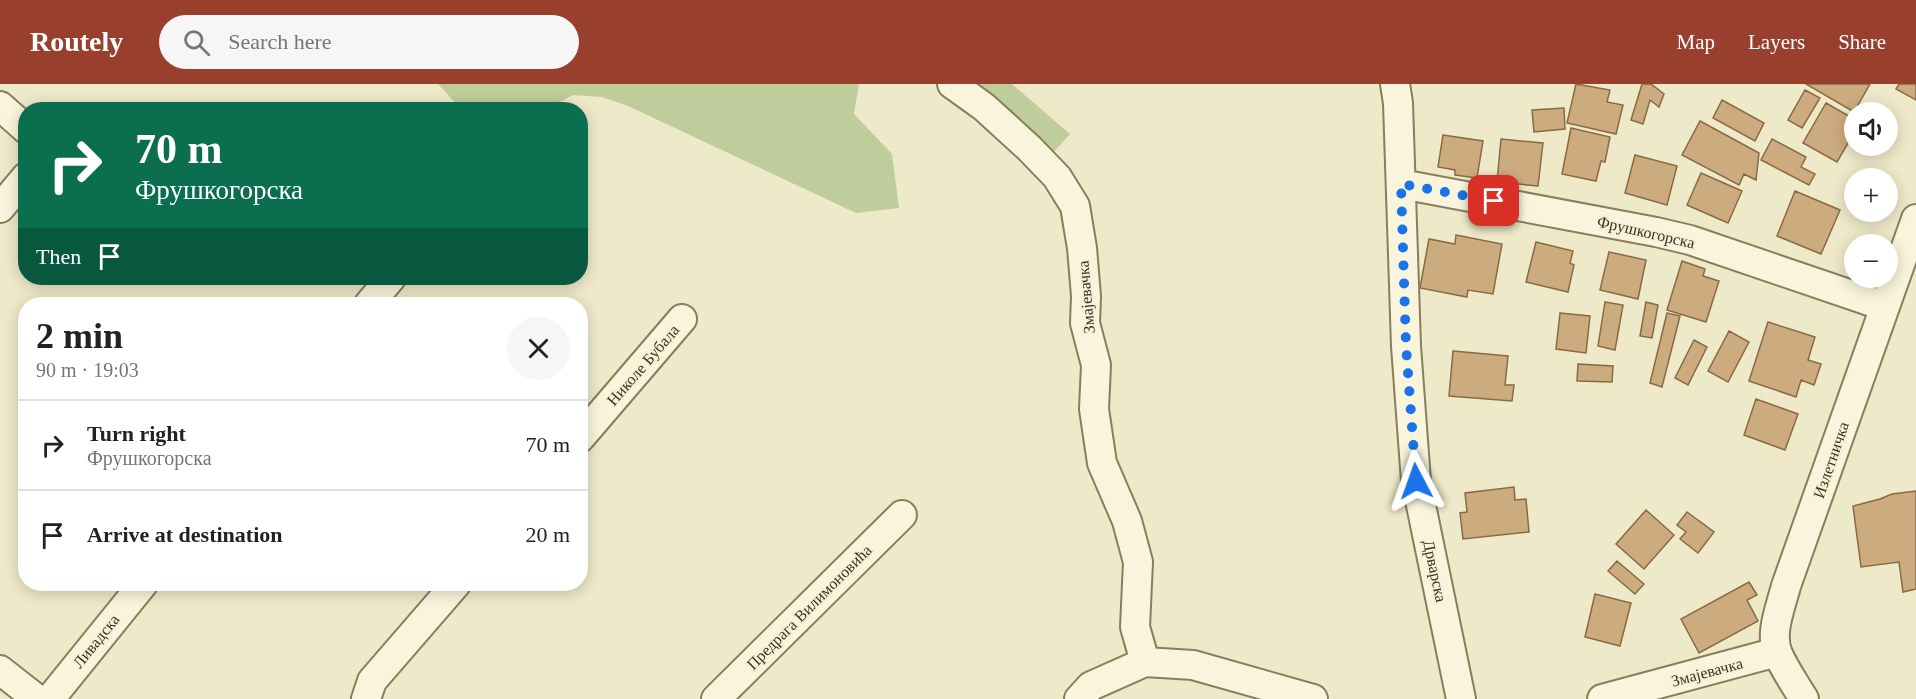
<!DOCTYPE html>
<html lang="en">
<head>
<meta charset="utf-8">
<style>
  :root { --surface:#fff; --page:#f6f6f6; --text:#222; --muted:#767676; --line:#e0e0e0; --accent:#983f2e }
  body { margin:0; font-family:"Times New Roman",serif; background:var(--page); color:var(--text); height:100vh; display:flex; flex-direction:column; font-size:22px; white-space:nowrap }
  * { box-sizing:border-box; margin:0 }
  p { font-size:20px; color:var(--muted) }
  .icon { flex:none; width:33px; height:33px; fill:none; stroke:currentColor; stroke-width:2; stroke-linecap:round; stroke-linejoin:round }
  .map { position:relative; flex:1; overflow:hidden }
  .sheet { position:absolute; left:18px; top:213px; width:570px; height:294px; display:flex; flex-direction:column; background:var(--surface); border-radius:24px; box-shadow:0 3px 15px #0003 }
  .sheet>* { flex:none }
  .top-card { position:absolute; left:18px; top:18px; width:570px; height:183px; border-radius:24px; box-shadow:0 3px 15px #0003; background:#0b6e4f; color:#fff; overflow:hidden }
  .fabs { position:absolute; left:1844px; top:18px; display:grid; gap:12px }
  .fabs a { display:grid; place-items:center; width:54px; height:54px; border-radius:50%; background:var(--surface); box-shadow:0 3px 15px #0003; font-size:30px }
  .pin { position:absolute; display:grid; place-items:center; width:51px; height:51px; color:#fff; margin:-26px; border-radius:12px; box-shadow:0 3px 9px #0006 }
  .me { position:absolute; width:66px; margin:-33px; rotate:356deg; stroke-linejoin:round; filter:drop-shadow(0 0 4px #0008) }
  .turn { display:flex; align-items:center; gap:21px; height:126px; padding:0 18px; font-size:27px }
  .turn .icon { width:78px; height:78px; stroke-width:2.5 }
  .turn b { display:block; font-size:42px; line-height:51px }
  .then { display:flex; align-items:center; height:57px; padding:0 18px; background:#0003; gap:12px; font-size:22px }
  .round { display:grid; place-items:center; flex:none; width:63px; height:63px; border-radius:32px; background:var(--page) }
  .summary { display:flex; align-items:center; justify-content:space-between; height:102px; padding:0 18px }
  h1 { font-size:36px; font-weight:700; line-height:45px }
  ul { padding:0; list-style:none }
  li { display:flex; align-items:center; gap:18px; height:90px; padding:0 18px; border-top:2px solid var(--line) }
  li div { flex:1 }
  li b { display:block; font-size:22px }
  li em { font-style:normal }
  header { display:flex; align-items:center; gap:36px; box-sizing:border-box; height:84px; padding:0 30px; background:var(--accent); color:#fff }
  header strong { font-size:28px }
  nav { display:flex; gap:33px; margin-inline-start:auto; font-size:21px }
  .search { width:420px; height:54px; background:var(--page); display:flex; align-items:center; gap:15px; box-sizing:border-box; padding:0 21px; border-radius:33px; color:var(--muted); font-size:22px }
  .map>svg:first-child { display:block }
</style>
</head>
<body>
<header>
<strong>Routely</strong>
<div class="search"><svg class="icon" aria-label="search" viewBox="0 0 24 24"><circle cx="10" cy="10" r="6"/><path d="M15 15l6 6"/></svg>Search here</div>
<nav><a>Map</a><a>Layers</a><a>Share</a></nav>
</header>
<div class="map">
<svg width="1916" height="615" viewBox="0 0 1916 615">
  <rect width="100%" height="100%" fill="#eee9c8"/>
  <path fill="#bfcd9c" d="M 438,0 L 859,0 L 854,30 L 892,70 L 899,124 L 856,129 L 628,22 L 602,13 L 573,11 L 546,25 L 461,25 Z
    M 969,0 L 1012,0 L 1070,50 L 1044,79 Z"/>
  <path fill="#ccab7f" stroke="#896a43" stroke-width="1.5" d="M 1576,0 L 1610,6 L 1607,18 L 1623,21 L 1616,50 L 1567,39 Z
    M 1642,0 L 1651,0 L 1664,10 L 1659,23 L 1650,16 L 1643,40 L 1631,36 Z
    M 1806,0 L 1870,0 L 1854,28 Z
    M 1899,0 L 1916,0 L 1916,16 L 1896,5 Z
    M 1805,6 L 1820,14 L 1802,44 L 1788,36 Z
    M 1722,16 L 1764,39 L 1755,57 L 1713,34 Z
    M 1826,19 L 1854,35 L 1854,49 L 1837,78 L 1803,59 Z
    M 1564,24 L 1565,45 L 1534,48 L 1532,26 Z
    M 1700,37 L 1759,69 L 1756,96 L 1744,90 L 1739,101 L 1682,71 Z
    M 1571,44 L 1610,53 L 1605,78 L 1601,77 L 1596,97 L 1562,90 Z
    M 1443,51 L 1483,57 L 1477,94 L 1455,91 L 1455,86 L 1438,83 Z
    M 1501,55 L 1543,59 L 1538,102 L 1497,98 Z
    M 1772,55 L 1806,73 L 1801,83 L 1815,90 L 1809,101 L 1761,76 Z
    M 1635,71 L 1677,82 L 1667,121 L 1625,109 Z
    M 1701,89 L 1742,107 L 1728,139 L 1687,121 Z
    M 1795,107 L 1840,126 L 1821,170 L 1777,152 Z
    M 1456,151 L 1502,160 L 1493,210 L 1468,206 L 1467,213 L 1420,204 L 1429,155 L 1455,160 Z
    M 1536,158 L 1573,167 L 1570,179 L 1574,181 L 1568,208 L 1526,198 Z
    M 1609,168 L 1646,176 L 1638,215 L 1600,206 Z
    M 1682,177 L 1705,185 L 1703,192 L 1719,197 L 1706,238 L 1667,226 Z
    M 1605,218 L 1623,221 L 1615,266 L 1598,262 Z
    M 1646,218 L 1658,221 L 1652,254 L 1640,252 Z
    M 1560,229 L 1590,232 L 1586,269 L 1556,265 Z
    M 1667,229 L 1680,232 L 1662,303 L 1650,299 Z
    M 1768,238 L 1815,253 L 1808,276 L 1821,280 L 1814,301 L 1801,296 L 1796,313 L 1749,297 Z
    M 1729,247 L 1749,258 L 1728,298 L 1708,287 Z
    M 1694,256 L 1707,263 L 1688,301 L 1675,294 Z
    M 1453,267 L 1508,272 L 1505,301 L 1514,301 L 1512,317 L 1449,312 Z
    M 1578,280 L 1613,282 L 1612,298 L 1577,297 Z
    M 1756,315 L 1798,330 L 1785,366 L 1744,351 Z
    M 1514,403 L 1515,416 L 1526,415 L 1529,448 L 1463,455 L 1460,429 L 1467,428 L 1465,409 Z
    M 1916,407 L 1916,505 L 1903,508 L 1899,478 L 1861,483 L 1853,422 L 1880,415 L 1892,410 Z
    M 1646,426 L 1674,451 L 1644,485 L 1616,460 Z
    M 1687,428 L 1714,448 L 1698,469 L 1680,455 L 1686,448 L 1677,441 Z
    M 1617,477 L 1644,500 L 1635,510 L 1608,487 Z
    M 1749,498 L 1757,511 L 1747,516 L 1758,537 L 1699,569 L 1681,535 Z
    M 1595,510 L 1631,519 L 1620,562 L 1585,553 Z"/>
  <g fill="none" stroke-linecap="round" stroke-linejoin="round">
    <defs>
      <path id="street" d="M 952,0 L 984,23 L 1029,64 L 1057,93 L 1075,122 L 1082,164 L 1086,212 L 1085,239 L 1096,281 L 1094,325 L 1102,379 L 1127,437 L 1138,478 L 1135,543 L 1145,578
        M 1395,0 L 1398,19 L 1406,262 L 1416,397 L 1461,615
        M 0,22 L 26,45
        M 1401,100 L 1656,148 L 1690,156 L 1884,222
        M 0,124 L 26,93
        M 369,220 L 391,194
        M 580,354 L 682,235
        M 0,586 L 37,615
        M 50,615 L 143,500
        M 366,615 L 372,597 L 456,500
        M 716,615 L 902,431
        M 1079,615 L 1091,602 L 1145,578 L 1193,581 L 1313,615
        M 1602,615 L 1777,568
        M 1804,615 C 1795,600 1785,586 1778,570 C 1769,550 1781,522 1786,502 L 1916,135"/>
    </defs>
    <use href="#street" stroke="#8a7d5d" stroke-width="32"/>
    <use href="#street" stroke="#f9f5dc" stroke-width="28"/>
  </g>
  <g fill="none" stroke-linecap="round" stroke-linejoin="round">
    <path stroke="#1a73e8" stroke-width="10" stroke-dasharray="0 18" d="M 1416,397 L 1406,262 L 1401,100 L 1494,117"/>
  </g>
  <g text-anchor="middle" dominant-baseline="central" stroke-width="4.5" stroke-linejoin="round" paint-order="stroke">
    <g font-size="16" fill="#3b3220" stroke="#f6f2d8">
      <text transform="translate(1646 148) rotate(13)">Фрушкогорска</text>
      <text transform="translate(1086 213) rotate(-95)">Змајевачка</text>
      <text transform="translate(643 281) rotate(-49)">Николе Бубала</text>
      <text transform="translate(1831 376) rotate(-71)">Излетничка</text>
      <text transform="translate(1435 487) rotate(78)">Дрварска</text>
      <text transform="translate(809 523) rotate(-45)">Предрага Вилимоновића</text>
      <text transform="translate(96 557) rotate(-51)">Ливадска</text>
      <text transform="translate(1707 588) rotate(-15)">Змајевачка</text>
    </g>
  </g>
</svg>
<div class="fabs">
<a><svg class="icon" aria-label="sound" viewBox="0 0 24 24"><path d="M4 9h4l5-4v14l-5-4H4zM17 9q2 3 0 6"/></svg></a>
<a>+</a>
<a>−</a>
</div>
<div class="pin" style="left:1494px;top:117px;background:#d93025"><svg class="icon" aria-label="arrive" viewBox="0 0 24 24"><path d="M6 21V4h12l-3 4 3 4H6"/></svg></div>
<svg class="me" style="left:1416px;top:397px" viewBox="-20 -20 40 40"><path d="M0-17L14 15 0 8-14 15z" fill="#1a73e8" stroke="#fff" stroke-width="4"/></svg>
<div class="top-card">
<div class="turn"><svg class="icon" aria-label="right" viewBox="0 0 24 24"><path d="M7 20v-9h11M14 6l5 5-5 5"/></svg><div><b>70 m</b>Фрушкогорска</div></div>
<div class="then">Then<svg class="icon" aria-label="arrive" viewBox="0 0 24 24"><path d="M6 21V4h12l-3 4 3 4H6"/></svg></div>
</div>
<section class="sheet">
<div class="summary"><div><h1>2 min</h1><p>90 m · 19:03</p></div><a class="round"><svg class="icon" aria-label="close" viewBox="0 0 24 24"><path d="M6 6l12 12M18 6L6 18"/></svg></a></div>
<ul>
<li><svg class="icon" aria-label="right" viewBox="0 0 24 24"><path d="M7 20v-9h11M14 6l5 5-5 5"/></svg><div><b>Turn right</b><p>Фрушкогорска</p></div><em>70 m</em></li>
<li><svg class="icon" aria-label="arrive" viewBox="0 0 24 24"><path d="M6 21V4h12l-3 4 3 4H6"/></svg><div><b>Arrive at destination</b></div><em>20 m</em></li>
</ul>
</section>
</div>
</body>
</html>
